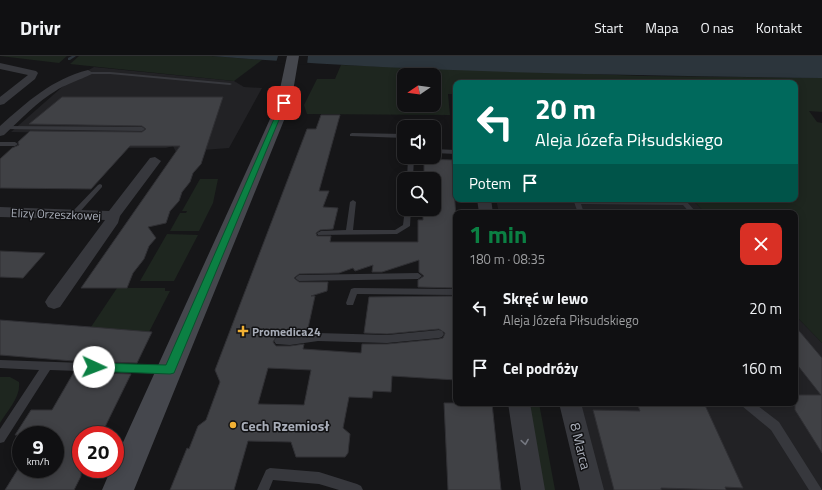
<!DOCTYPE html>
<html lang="pl">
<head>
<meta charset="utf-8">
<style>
  :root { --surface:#101012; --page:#1e1e20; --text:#f1f3f6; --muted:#9c9d9f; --line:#303032; --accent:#0b8043 }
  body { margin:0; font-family:"Titillium Web",sans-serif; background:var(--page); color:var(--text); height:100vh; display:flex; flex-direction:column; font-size:15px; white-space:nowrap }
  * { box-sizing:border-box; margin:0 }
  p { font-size:13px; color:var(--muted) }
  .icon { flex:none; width:22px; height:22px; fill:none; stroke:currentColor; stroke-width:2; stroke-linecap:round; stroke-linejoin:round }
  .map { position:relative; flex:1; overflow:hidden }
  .drawer { position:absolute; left:453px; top:154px; width:345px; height:196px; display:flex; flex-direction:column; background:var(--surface); border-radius:8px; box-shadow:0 2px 10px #0003,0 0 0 1px var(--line) }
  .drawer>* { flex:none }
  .banner { position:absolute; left:453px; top:24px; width:345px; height:122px; border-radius:8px; box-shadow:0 2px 10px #0003,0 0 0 1px var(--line); background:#00695c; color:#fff; overflow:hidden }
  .needle { width:26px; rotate:257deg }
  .tools { position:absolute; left:397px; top:12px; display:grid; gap:8px }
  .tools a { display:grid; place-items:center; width:44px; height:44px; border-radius:8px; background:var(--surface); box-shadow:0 2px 10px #0003,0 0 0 1px var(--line); font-size:20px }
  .speed { position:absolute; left:12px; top:370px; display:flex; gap:8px; font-size:20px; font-weight:700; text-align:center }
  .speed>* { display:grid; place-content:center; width:52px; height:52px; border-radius:50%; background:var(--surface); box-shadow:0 2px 10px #0003,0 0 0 1px var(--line); line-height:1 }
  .speed small { font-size:10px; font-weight:400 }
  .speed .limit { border:6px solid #d22; background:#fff; color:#111 }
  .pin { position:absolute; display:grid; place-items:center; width:34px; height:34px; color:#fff; margin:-17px; border-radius:8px; box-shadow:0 2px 6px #0006 }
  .me { position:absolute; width:44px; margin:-22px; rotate:92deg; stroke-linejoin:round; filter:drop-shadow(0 0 3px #0008) }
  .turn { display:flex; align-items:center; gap:14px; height:84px; padding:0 16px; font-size:18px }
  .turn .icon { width:52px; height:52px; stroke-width:2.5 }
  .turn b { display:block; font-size:28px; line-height:34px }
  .then { display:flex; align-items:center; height:38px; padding:0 16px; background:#0003; gap:8px; font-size:15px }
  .round { display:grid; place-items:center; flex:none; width:42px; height:42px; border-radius:8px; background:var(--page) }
  .headline { display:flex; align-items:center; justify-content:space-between; height:68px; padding:0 16px }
  h1 { font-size:24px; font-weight:700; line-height:30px; color:var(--accent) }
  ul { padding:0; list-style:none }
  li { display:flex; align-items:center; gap:12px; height:60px; padding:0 16px }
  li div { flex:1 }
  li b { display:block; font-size:15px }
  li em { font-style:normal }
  header { display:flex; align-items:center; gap:24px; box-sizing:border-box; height:56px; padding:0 20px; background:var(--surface); border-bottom:1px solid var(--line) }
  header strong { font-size:19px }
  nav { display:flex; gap:22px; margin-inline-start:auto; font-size:14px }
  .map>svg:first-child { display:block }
</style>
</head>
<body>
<header>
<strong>Drivr</strong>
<nav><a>Start</a><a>Mapa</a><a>O nas</a><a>Kontakt</a></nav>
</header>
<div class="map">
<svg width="822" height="434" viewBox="0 0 822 434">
  <rect width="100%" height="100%" fill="#161618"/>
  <path fill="#222225" d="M 94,11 L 234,25 L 244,31 L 262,32 L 229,92 L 176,96 L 173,90 L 166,92 L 43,92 L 59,77 L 11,76 L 69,25 Z
    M 496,143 L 692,143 L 705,157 L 499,157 Z
    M 795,259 L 822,287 L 822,434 L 583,434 L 563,347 L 795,347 Z"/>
  <path fill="#1e261f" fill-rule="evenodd" d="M 0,0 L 67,0 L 59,7 Z
    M 79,0 L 212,0 L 262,4 L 234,25 L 70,8 Z
    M 341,9 L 644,20 L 822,22 L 822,56 L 809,55 L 817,66 L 822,67 L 822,287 L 795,259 L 795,157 L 705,157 L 692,143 L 795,143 L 795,27 L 456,27 L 456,38 L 448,38 L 450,59 L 307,58 L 304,49 L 317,23 L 335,23 ZM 404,19 L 434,19 L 434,49 L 404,49 Z
    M 200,123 L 218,123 L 213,147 L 199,175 L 170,175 L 180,157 L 186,157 L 187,155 L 182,155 Z
    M 167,178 L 198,179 L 174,225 L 140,225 Z
    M 117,232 L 165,232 L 165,235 L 170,235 L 149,276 L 91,271 Z
    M 0,321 L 10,321 L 19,326 C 21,341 7,355 0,367 Z
    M 531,347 L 539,347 L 555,434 L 541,434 L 529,351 Z"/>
  <path fill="#2c353c" d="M 212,0 L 822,0 L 822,22 C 619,19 415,17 212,0 Z"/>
  <path fill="#161618" d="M 278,0 L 308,0 L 307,9 L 276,7 Z"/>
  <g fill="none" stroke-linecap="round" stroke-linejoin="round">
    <path fill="#2c353c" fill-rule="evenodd" d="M 72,0 L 76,0 L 70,4 L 68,4 L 68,2 Z"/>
  </g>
  <path fill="#404145" stroke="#303034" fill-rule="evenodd" d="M 62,41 L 223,41 L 201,108 L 193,117 L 190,126 L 182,136 L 179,145 L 170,155 L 166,167 L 148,171 L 156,182 L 149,190 L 144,203 L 133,217 L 127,232 L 81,232 L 180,90 L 130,90 L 91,133 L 0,132 L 0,103 L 12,92 L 19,89 L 18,86 L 30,75 L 142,76 L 146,73 L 142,70 L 29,68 Z
    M 321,59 L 340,59 L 319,135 L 329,135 L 323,151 L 338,152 L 333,173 L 320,174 L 316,177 L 317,180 L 331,180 L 330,186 L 418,186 L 418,164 L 423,164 L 423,153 L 434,153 L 434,123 L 424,123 L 424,103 L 452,104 L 456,162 L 456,232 L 418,231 L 418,224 L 424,220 L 419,216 L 419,204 L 382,216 L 372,216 L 373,209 L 355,215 L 353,212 L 339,217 L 299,218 L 294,222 L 299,226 L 328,226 L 327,235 L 311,240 L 315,240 L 307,277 L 276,281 L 273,286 L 276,290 L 290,290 L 304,288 L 303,293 L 361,297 L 362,288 L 387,288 L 439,283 L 443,282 L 445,277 L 439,273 L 387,278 L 364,277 L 369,241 L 456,240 L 456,324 L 392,320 L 391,336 L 373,335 L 372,342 L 349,341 L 343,372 L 350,378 L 348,397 L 345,401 L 296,401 L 291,386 L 248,385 L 234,434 L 170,434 L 187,392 L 189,393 L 198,370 L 206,364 L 220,326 L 215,314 L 307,73 L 316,73 ZM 268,312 L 311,314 L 304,349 L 258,348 Z
    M 0,195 L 23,196 L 45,197 L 23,222 L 0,221 Z
    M 0,264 L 91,271 L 152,276 L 137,307 L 73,305 L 0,299 Z
    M 795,270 L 822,302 L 822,397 L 795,354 L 795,339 L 821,339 L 795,306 Z
    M 74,316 L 131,318 L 101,379 L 81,379 L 81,420 L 74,434 L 5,434 L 18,413 L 55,413 L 55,379 L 15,379 L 31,354 L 52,354 Z
    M 444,347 L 492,347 L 501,434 L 448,434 Z
    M 637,347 L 704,347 L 743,432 L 725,431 L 726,434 L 661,432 L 661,434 L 614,434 L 593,354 L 640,355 Z"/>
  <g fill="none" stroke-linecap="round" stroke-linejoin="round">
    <path fill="#37383d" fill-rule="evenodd" d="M 88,16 L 110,16 L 230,27 L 232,28 L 230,29 L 110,18 L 86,18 L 86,16 Z
      M 5,70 L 142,71 L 145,73 L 142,75 L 3,73 L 3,71 Z
      M 352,77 L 404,78 L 404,82 L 350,80 L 350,78 Z
      M 0,86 L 15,86 L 18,88 L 15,90 L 0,90 Z
      M 434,93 L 456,94 L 456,98 L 434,97 Z
      M 408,101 L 414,101 L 413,123 L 407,123 Z
      M 100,128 L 102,129 L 102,131 L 77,159 L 73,159 L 72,157 L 73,155 L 98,129 Z
      M 573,143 L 685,145 L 687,146 L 697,157 L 690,157 L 683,149 L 581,148 L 584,157 L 578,157 Z
      M 353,144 L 356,146 L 353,174 L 395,174 L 403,169 L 405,153 L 411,153 L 410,170 L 397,178 L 318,179 L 317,177 L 321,175 L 346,174 L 350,146 Z
      M 418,217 L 422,220 L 418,223 L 299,225 L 295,222 L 299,219 Z
      M 354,232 L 456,233 L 456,239 L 357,238 L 353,249 L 347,249 L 346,247 L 351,233 Z
      M 439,274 L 442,275 L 444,278 L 442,281 L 439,282 L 387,287 L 318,285 L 290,289 L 276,288 L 274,285 L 276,282 L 318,277 L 387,279 Z
      M 0,304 L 167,310 L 170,311 L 172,314 L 170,317 L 167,318 L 50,314 L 4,386 L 0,387 L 0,373 L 39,314 L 0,312 Z
      M 741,347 L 754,347 L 779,366 L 822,434 L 809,434 L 771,374 L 742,350 Z
      M 270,412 L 319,416 L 357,428 L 361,430 L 363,434 L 339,434 L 319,428 L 273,424 L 269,434 L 257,434 L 266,414 Z"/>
    <path fill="#37383d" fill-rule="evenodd" d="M 0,7 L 36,15 L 38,17 L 35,23 L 4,48 L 0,49 L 0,41 L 28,19 L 0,13 Z
      M 88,14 L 93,17 C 90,20 64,29 57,34 C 37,46 21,63 4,79 L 0,80 L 0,70 C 27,46 52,23 88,14 Z
      M 155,101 L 161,105 L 120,160 L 118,167 L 60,251 L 54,253 L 48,251 L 45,246 L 48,241 L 105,164 L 0,161 L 0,151 L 109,155 L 150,102 Z
      M 477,143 L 491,143 L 493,157 L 479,157 Z
      M 508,347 L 530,347 L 545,434 L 521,434 Z
      M 559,347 L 581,347 L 604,434 L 580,434 Z"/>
    <path fill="#45474d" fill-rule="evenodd" d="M 287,0 L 299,0 L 291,47 L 134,434 L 102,434 L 111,413 L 115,413 L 115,404 L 266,72 L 277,47 Z"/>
  </g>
  <defs><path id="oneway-chevron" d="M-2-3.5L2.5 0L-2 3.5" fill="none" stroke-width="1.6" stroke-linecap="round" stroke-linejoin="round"/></defs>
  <use stroke="#757881" href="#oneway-chevron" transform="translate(525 386) rotate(81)"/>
  <path fill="#0b8043" stroke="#07532c" d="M 284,45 L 286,47 L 174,317 L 170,318 L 90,315 L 89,311 L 90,308 L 94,307 L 166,309 L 281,47 Z"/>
  <g fill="#f2b134" stroke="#111113" stroke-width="1.5">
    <path d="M241 269h4v4h4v4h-4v4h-4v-4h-4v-4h4z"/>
    <circle cx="233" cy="369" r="4"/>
  </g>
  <g text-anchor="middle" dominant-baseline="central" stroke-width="3" stroke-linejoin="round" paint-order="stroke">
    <g font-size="12" fill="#a8adb8" stroke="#111113">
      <text transform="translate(56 158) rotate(2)">Elizy Orzeszkowej</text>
    </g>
    <g font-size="12" font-weight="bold" fill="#a8adb8" stroke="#111113" text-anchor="start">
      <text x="252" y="275">Promedica24</text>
    </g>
    <g font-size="14" font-weight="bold" fill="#a8adb8" stroke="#111113" text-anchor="start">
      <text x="241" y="369">Cech Rzemiosł</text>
    </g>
    <g font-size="14" fill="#a8adb8" stroke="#111113">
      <text transform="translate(581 390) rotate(76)">8 Marca</text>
    </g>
  </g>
</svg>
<div class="tools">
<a><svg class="needle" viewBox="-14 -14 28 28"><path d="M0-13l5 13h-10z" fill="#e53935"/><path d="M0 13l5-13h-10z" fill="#9c9d9f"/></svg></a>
<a><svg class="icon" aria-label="sound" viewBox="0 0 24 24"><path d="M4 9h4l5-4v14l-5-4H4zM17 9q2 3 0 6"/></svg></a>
<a><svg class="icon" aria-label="search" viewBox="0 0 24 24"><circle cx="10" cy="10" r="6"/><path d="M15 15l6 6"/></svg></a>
</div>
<div class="speed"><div>9<small>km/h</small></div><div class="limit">20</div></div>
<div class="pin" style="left:284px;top:47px;background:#d93025"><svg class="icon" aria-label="arrive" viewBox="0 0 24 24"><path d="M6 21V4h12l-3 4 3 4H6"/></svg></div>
<svg class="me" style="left:94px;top:311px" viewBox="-20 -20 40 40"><circle r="19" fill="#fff"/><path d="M0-13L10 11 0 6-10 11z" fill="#0b8043"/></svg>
<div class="banner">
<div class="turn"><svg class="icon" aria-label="left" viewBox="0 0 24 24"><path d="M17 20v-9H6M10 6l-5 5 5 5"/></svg><div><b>20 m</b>Aleja Józefa Piłsudskiego</div></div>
<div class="then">Potem<svg class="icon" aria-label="arrive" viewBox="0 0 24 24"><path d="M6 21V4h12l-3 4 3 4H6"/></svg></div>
</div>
<section class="drawer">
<div class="headline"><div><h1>1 min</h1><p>180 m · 08:35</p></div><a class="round" style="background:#d93025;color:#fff"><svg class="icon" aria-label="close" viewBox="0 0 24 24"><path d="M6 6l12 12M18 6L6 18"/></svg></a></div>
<ul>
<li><svg class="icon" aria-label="left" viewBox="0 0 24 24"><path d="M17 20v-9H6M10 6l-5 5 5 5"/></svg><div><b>Skręć w lewo</b><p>Aleja Józefa Piłsudskiego</p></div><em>20 m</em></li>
<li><svg class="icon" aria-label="arrive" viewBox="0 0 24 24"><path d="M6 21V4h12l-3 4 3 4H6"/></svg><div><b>Cel podróży</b></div><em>160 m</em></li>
</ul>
</section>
</div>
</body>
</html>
